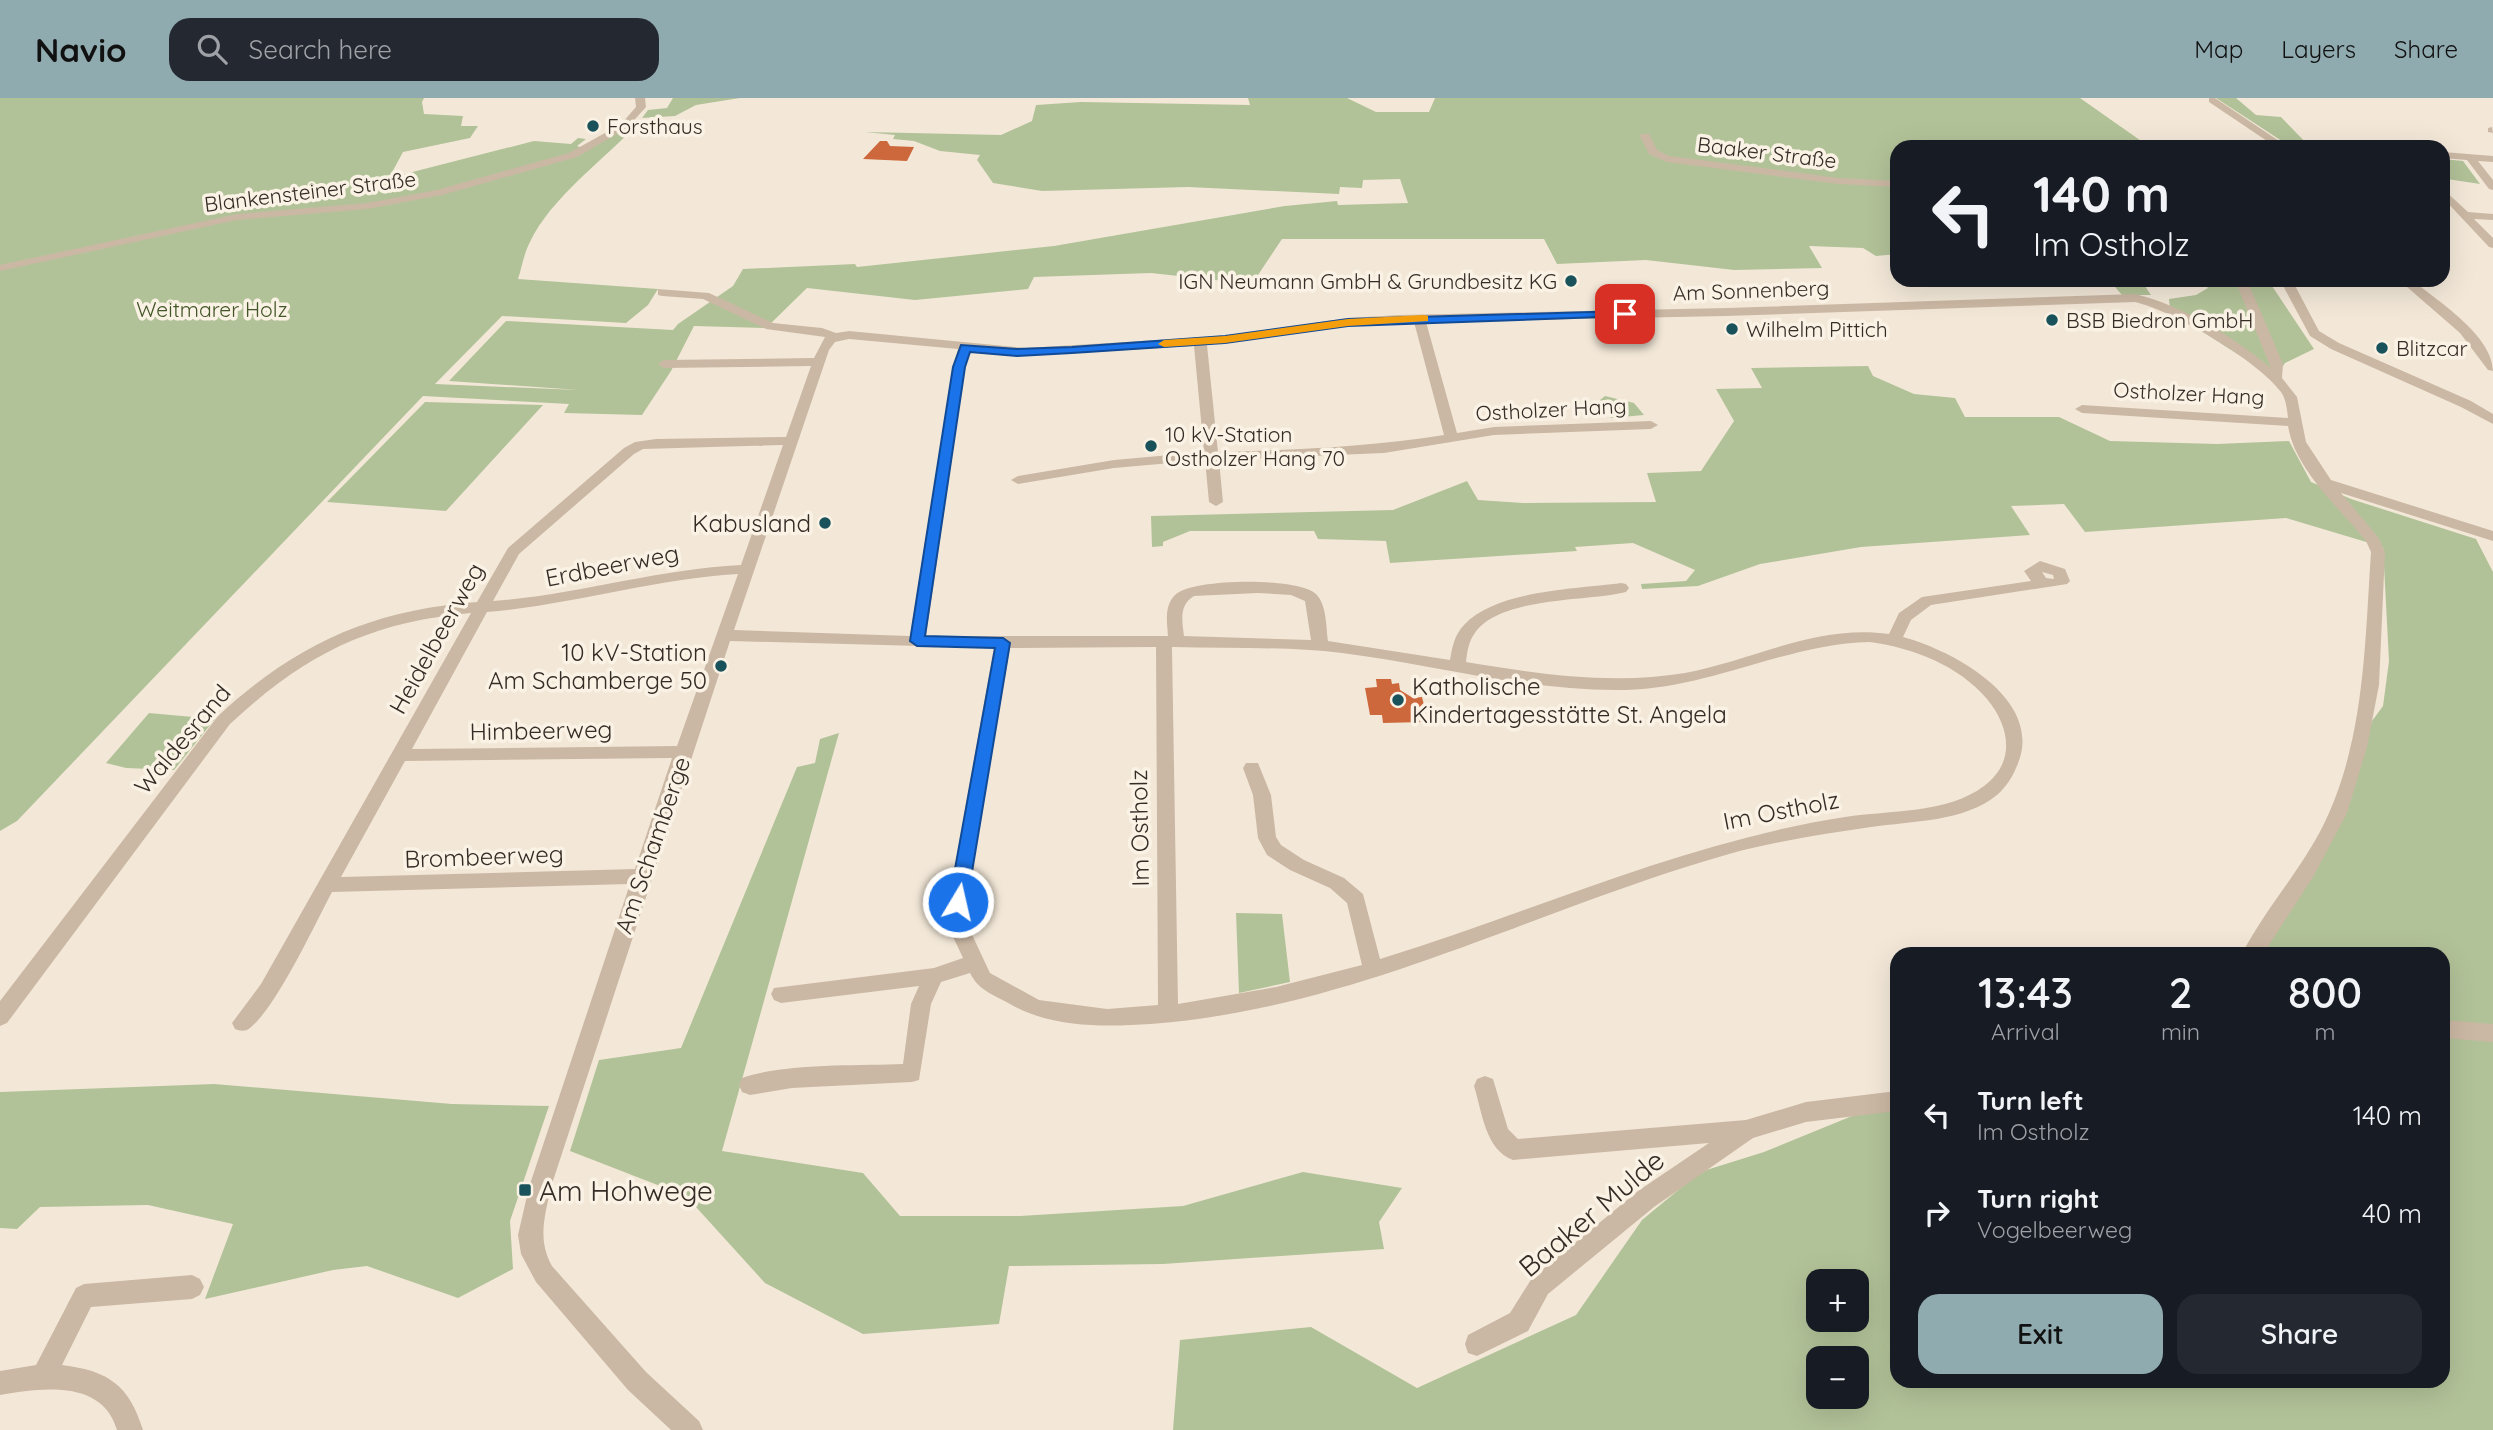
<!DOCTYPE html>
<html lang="en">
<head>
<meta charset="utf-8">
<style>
  :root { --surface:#171b24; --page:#242831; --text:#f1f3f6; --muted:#9ea1a6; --accent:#90abb0 }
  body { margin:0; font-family:Quicksand,sans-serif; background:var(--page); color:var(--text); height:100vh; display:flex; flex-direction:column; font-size:26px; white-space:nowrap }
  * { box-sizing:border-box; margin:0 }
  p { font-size:23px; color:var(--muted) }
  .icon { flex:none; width:38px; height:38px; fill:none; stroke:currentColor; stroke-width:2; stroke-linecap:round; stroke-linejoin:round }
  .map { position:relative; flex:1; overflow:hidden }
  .details { position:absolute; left:1890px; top:849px; width:560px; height:441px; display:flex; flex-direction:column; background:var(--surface); border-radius:21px; box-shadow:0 7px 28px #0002 }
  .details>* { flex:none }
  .top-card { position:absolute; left:1890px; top:42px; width:560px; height:147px; border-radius:21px; box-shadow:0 7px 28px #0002; background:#171b24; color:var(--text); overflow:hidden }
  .controls { position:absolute; left:1806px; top:1171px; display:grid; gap:14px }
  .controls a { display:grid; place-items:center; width:63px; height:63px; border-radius:14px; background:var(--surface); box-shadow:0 7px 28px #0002; font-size:35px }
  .pin { position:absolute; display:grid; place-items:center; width:60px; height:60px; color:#fff; margin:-30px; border-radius:14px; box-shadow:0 4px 10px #0006 }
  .me { position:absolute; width:77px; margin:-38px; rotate:9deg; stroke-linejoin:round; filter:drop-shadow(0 0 5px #0008) }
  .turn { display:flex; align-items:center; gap:24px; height:147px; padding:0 28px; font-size:32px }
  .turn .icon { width:91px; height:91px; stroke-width:2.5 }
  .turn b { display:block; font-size:49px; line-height:60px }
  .eta { display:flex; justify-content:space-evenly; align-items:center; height:119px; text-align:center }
  .eta b { font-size:42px; font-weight:600; line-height:49px }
  .button { display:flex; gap:14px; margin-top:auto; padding:14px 28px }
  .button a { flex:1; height:80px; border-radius:21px; background:var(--accent); color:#111; font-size:28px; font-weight:600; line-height:80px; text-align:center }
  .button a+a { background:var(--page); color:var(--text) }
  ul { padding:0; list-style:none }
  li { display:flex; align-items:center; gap:21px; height:98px; padding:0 28px }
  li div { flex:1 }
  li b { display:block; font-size:26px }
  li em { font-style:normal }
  header { display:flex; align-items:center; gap:42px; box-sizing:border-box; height:98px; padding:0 35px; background:var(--accent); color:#111 }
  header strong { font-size:33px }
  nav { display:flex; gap:38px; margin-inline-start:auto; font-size:24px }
  .search { width:490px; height:63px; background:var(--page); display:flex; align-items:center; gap:18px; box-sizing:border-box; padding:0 24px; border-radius:21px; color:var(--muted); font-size:26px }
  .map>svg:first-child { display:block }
</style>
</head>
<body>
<header>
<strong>Navio</strong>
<div class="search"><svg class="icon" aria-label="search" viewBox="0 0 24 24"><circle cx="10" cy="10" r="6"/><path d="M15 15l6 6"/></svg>Search here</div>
<nav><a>Map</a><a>Layers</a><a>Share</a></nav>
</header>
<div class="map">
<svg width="2493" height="1332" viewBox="0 0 2493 1332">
  <rect width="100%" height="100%" fill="#f3e8d8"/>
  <path fill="#b2c298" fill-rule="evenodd" d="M 0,0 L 424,0 L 422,4 L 424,16 L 463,18 L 461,28 L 478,28 L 470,40 L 403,54 L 389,80 L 534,43 L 571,46 L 578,40 L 586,41 L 577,48 L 583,50 L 617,29 L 638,26 C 604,61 550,101 530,144 C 524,155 522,169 518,181 L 658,191 L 648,207 L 626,225 L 502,218 L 435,286 L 579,292 L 449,283 L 506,223 L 673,232 L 678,226 L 733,188 L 743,171 L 855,166 L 857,169 L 1054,148 L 1285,108 L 1337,103 L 1338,107 L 1408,105 L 1400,81 L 1363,82 L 1362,90 L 1340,89 L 1339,96 L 1188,89 L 1042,93 L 993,85 L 977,62 L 980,57 L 940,53 L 914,43 L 893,41 L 895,37 L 865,34 L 1001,37 L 1032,23 L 1036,7 L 1081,4 L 1250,7 L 1248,0 L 1347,0 L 1376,14 L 1429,14 L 1435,0 L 2080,0 L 2144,45 L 2134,49 L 1897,49 L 1897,156 L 1876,158 L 1863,150 L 1809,148 L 1822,170 L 1734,172 L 1646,162 L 1557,166 L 1544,141 L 1282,141 L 1252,186 L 1151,175 L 1034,179 L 1028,191 L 915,202 L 807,190 L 766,230 L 694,228 L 671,273 L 642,317 L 564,315 L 569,306 L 423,298 L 17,723 L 0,733 Z
    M 673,0 L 740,0 L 696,7 L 675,18 L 642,20 L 648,12 L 667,10 Z
    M 2216,0 L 2236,0 L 2256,17 L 2281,19 L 2310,49 L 2291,49 Z
    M 2443,61 L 2463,63 L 2480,86 L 2447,81 L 2443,75 Z
    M 2109,182 L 2141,182 L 2151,197 L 2122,197 Z
    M 2201,182 L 2268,182 L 2314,251 L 2285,265 L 2275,280 L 2170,213 L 2169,201 L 2196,197 L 2208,190 Z
    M 1868,268 L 1873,278 L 1914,296 L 1955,300 L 1965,319 L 2059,319 L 2110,343 L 2217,346 L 2289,343 L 2311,384 L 2351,401 L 2476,441 L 2493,474 L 2493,1332 L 1173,1332 L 1180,1242 L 1311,1229 L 1417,1290 L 1576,1217 L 1642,1122 L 1700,1074 L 1764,1054 L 1857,1016 L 1897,1011 L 1897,1283 L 2443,1283 L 2443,856 L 2260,856 L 2341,716 L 2372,623 L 2383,608 L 2389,563 L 2383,449 L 2286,420 L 2085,434 L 2064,406 L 2011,408 L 2030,437 L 1861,449 L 1760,466 L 1698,488 L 1642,491 L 1641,486 L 1686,483 L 1695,472 L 1633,445 L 1575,449 L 1577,453 L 1390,465 L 1386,443 L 1318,441 L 1314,433 L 1190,433 L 1163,444 L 1163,448 L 1152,449 L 1151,418 L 1393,412 L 1467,383 L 1478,402 L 1523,405 L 1656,404 L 1647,375 L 1701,373 L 1734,323 L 1716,291 L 1762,290 L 1751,270 ZM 1818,1183 L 1857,1183 L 1857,1222 L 1818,1222 ZM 1818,1260 L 1857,1260 L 1857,1298 L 1818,1298 Z
    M 1605,298 L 1634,305 L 1644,317 L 1611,320 L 1600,302 Z
    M 425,304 L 543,307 L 446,413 L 327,404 Z
    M 149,615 L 215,621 L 174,672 L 126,670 L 106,665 Z
    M 839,635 L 722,1053 L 863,1075 L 900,1118 L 1020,1118 L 1183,1108 L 1303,1074 L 1402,1090 L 1379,1124 L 1384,1151 L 1163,1166 L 1009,1168 L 999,1226 L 863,1236 L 765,1185 L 686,1098 L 570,1053 L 599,962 L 681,950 L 797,669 L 815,665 L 820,641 Z
    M 1236,815 L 1282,816 L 1290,884 L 1239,895 Z
    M 214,986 L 452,1006 L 549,1008 L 510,1123 L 513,1171 L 458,1200 L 367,1168 L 333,1172 L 205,1201 L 233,1126 L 148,1107 L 40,1109 L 17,1131 L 0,1130 L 0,994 Z"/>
  <path fill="#cd683c" d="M 880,43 L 887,43 L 890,48 L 914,49 L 907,63 L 863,61 Z
    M 1376,581 L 1391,581 L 1392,586 L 1399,585 L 1400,592 L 1413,600 L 1422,599 L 1426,615 L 1421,615 L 1423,624 L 1383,625 L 1382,617 L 1370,617 L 1365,590 L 1377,589 Z"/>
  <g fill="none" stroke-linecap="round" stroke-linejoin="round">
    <path fill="#cbb8a4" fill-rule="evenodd" d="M 635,0 L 645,0 L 646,9 L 627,30 L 577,59 L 442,97 L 367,111 L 237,122 L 0,173 L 0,167 L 237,116 L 367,105 L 437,92 L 569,55 L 621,26 L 636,9 Z
      M 2209,0 L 2215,0 L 2288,49 L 2276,49 L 2209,4 Z
      M 2492,29 L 2493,35 L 2488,34 L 2488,30 Z
      M 1641,36 L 1649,36 L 1657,52 L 1669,58 L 1839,80 L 1897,83 L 1897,89 L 1839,86 L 1667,64 L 1649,56 L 1640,38 Z
      M 2152,43 L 2161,49 L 2138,49 Z
      M 2443,54 L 2493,58 L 2493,64 L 2478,63 L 2493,82 L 2493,92 L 2489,91 L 2467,62 L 2443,60 Z
      M 2443,91 L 2468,114 L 2493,116 L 2493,122 L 2474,121 L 2493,140 L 2493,150 L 2489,149 L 2443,100 Z
      M 2235,182 L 2247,182 L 2283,266 L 2282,280 L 2297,299 L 2306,344 L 2331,382 L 2493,433 L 2493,443 L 2341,395 L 2378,439 L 2385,454 L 2379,587 L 2367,649 L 2347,715 L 2313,779 L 2263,856 L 2242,856 C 2267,807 2307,766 2329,715 C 2365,633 2365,542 2371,454 L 2366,443 C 2339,409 2295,372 2288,328 L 2082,315 L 2075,311 L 2082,307 L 2288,320 C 2287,311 2286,301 2281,294 C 2257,262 2174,213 2135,204 L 1727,218 L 1426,224 L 1457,335 L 1494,329 L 1651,323 L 1658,327 L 1651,331 L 1494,337 L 1384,355 L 1219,362 L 1223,404 L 1216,408 L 1209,404 L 1205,362 L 1114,370 L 1018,386 L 1011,382 L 1018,378 L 1114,362 L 1204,354 L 1194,248 L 1025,258 L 970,252 L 965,269 L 926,538 L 1168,538 C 1167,524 1164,508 1175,497 C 1191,480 1299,479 1316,496 C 1327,507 1326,529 1328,543 L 1450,562 C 1452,549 1455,536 1464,527 C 1496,492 1577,491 1621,485 L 1626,486 L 1629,490 L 1626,494 C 1587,504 1495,498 1473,538 C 1468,546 1467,556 1466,564 C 1538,576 1612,587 1685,575 C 1754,562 1816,526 1889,536 L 1899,515 L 1922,499 L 2031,483 L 2024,473 L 2040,463 L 2065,471 L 2070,483 L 2067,486 L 1931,507 L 1911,522 L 1903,539 C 1955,553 2048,604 2016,670 C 2012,680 2006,689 1997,697 C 1964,724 1912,723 1871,729 C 1824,736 1776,743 1729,756 C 1535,811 1355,911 1151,926 C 1104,929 1051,930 1010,906 C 994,897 978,892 970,875 L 941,884 L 931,906 L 919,982 L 912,984 L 792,990 L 750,997 L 742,994 L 739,987 L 742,980 C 785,965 856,968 903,966 L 911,906 L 919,888 L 781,905 L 774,902 L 771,896 L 774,890 L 934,870 L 963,860 L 947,826 L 948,807 L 994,550 L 730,543 L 551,1089 C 545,1118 537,1141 552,1168 L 646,1274 L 699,1323 L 703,1332 L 671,1332 L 628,1292 L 536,1184 L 521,1156 L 518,1137 L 529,1089 L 630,786 L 332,794 C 314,828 277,908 250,930 C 245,934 240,933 235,931 L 232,925 L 261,886 L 471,515 C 369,524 304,557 230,626 L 7,925 L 0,928 L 0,903 L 218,618 C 296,546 371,512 477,504 L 508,450 L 624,350 L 635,344 L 656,341 L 786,339 L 811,268 L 664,270 L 658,266 L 664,262 L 814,260 L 825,239 L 766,231 L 703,201 L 662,198 L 658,197 L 658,191 L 709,195 L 773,225 L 822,230 L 836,235 L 849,233 L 1025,250 L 1225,238 L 1348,220 L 1400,217 L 1727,210 L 2135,196 C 2184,208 2232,238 2271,270 ZM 1414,224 L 1444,337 C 1368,349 1294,352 1218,354 L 1207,247 L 1348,228 ZM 849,241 L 958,251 L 953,269 L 910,538 L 734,532 L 829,252 L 835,244 ZM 783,347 L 741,467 C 657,471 577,497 493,503 L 519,456 L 634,356 L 643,351 ZM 2042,474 L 2053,477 L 2054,481 L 2046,480 ZM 738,476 L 677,648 L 412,651 L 487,514 C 572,507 653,481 738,476 ZM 1258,495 L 1291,497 L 1305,503 L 1311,542 L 1184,538 C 1182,522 1179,507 1194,498 ZM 1870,544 C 1913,550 1958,567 1987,601 C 2010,629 2016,664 1984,688 C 1947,716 1889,712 1845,719 C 1683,744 1536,813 1380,861 L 1363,796 L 1344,780 L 1304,762 L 1281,747 L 1276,739 L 1271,697 L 1258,665 L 1246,665 L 1243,670 L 1253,697 L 1258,740 L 1267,757 L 1290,772 L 1330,790 L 1347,805 L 1362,867 L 1276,889 L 1178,906 L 1172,549 C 1229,551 1285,548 1342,555 C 1436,567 1530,594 1626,592 C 1711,590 1786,546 1870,544 ZM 1156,549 L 1158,907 L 1107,911 L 1039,902 L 990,875 L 967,826 L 969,788 L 1010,550 ZM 672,660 L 635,771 L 341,779 L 405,663 Z
      M 2280,182 L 2292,182 L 2319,233 L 2339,245 L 2471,303 L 2493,316 L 2493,326 L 2461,309 L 2331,251 L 2310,238 Z
      M 2399,182 L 2412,182 C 2438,203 2493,238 2493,273 L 2488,272 L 2460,235 Z
      M 2443,922 L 2493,926 L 2493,944 L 2443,940 Z
      M 1485,978 L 1493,981 L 1508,1031 L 1518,1041 L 1746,1022 L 1806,1004 L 1897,993 L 1897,1013 L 1806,1024 L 1753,1040 L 1654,1109 L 1548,1196 L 1528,1233 L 1477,1258 L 1468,1255 L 1465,1246 L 1468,1237 L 1510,1215 L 1532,1180 L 1638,1093 L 1709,1045 L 1513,1062 C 1485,1052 1482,1013 1474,988 L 1477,981 Z
      M 192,1177 L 200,1181 L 204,1189 L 200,1197 L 192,1201 L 91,1209 L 62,1267 C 109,1273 129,1287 143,1332 L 117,1332 C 102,1281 42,1290 0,1297 L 0,1273 L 36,1267 L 76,1190 L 84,1186 Z"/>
  </g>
  <path fill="#1a73e8" stroke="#114b97" stroke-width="2" d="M 1625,213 L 1629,214 L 1629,218 L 1348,228 L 1225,245 L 1072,255 L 1017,258 L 970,254 L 965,269 L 925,538 L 1003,540 L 1010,545 L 967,804 L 964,809 L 952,809 L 949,804 L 995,550 L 917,548 L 910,543 L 953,269 L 961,247 L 1017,251 L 1072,249 L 1225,238 L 1348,221 Z"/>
  <path fill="#f59e0b" d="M 1424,217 L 1428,218 L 1428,223 L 1348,228 L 1225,245 L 1164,249 L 1158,246 L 1164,242 L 1225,238 L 1348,221 Z"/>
  <g fill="#19525a" stroke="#faf2e5" stroke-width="2.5">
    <circle cx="593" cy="28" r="7"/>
    <circle cx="1571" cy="183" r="7"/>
    <circle cx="2052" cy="222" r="7"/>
    <circle cx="1732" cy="231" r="7"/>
    <circle cx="2382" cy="250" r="7"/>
    <circle cx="1151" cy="348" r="7"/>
    <circle cx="825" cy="425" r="7"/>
    <circle cx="721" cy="568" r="7"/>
    <circle cx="1398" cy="602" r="7"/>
    <rect x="518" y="1085" width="14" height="14" rx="3.5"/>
  </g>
  <g text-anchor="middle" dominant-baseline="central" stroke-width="7" stroke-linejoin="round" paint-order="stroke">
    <g font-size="21" fill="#362c26" stroke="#faf2e5" text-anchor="start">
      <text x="607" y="28">Forsthaus</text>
      <text x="1557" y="183" text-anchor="end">IGN Neumann GmbH &amp; Grundbesitz KG</text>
      <text x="2066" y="222">BSB Biedron GmbH</text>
      <text x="1746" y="231">Wilhelm Pittich</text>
      <text x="2396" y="250">Blitzcar</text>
      <text x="1165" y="336">10 kV-Station<tspan x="1165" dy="24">Ostholzer Hang 70</tspan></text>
    </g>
    <g font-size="21" fill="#362c26" stroke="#faf2e5">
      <text transform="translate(1767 54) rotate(7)">Baaker Straße</text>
      <text transform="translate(310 93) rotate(-7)">Blankensteiner Straße</text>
      <text transform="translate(1751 192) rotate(-2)">Am Sonnenberg</text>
      <text transform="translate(2189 295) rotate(3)">Ostholzer Hang</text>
      <text transform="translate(1551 311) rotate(-3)">Ostholzer Hang</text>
    </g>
    <g font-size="21" fill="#435628" stroke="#faf2e5">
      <text x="212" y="211">Weitmarer Holz</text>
    </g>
    <g font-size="24" fill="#362c26" stroke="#faf2e5" text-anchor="end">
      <text x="811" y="425">Kabusland</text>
      <text x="707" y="554">10 kV-Station<tspan x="707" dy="28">Am Schamberge 50</tspan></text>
      <text x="1412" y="588" text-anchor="start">Katholische<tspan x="1412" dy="28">Kindertagesstätte St. Angela</tspan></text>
    </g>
    <g font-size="24" fill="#362c26" stroke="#faf2e5">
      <text transform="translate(612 467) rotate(-11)">Erdbeerweg</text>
      <text transform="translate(436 540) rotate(-61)">Heidelbeerweg</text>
      <text transform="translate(541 632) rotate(-1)">Himbeerweg</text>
      <text transform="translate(182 641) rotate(-50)">Waldesrand</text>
      <text transform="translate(1781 712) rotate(-11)">Im Ostholz</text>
      <text transform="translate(1139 730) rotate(-91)">Im Ostholz</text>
      <text transform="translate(652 747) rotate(-71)">Am Schamberge</text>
      <text transform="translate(484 758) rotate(-2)">Brombeerweg</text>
    </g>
    <g font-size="28" fill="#362c26" stroke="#faf2e5" text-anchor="start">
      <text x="539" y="1092">Am Hohwege</text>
    </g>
    <g font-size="28" fill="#362c26" stroke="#faf2e5">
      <text transform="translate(1591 1115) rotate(-40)">Baaker Mulde</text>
    </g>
  </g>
</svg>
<div class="controls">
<a>+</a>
<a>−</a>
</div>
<div class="pin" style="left:1625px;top:216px;background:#d93025"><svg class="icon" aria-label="arrive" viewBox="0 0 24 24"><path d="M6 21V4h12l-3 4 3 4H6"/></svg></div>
<svg class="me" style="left:958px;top:804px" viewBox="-20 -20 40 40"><circle r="17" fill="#1a73e8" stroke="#fff" stroke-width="3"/><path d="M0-11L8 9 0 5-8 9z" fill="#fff"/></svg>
<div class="top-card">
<div class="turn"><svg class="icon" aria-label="left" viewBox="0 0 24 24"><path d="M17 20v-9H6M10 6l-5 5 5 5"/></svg><div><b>140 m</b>Im Ostholz</div></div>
</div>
<section class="details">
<div class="eta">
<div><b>13:43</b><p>Arrival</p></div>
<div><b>2</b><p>min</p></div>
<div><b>800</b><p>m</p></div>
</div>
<ul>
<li><svg class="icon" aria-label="left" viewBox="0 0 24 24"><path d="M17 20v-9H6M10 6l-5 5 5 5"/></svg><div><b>Turn left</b><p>Im Ostholz</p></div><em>140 m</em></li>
<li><svg class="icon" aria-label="right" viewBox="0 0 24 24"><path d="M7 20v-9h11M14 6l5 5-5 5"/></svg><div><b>Turn right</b><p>Vogelbeerweg</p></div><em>40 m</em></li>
</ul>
<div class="button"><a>Exit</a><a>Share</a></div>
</section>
</div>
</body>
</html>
